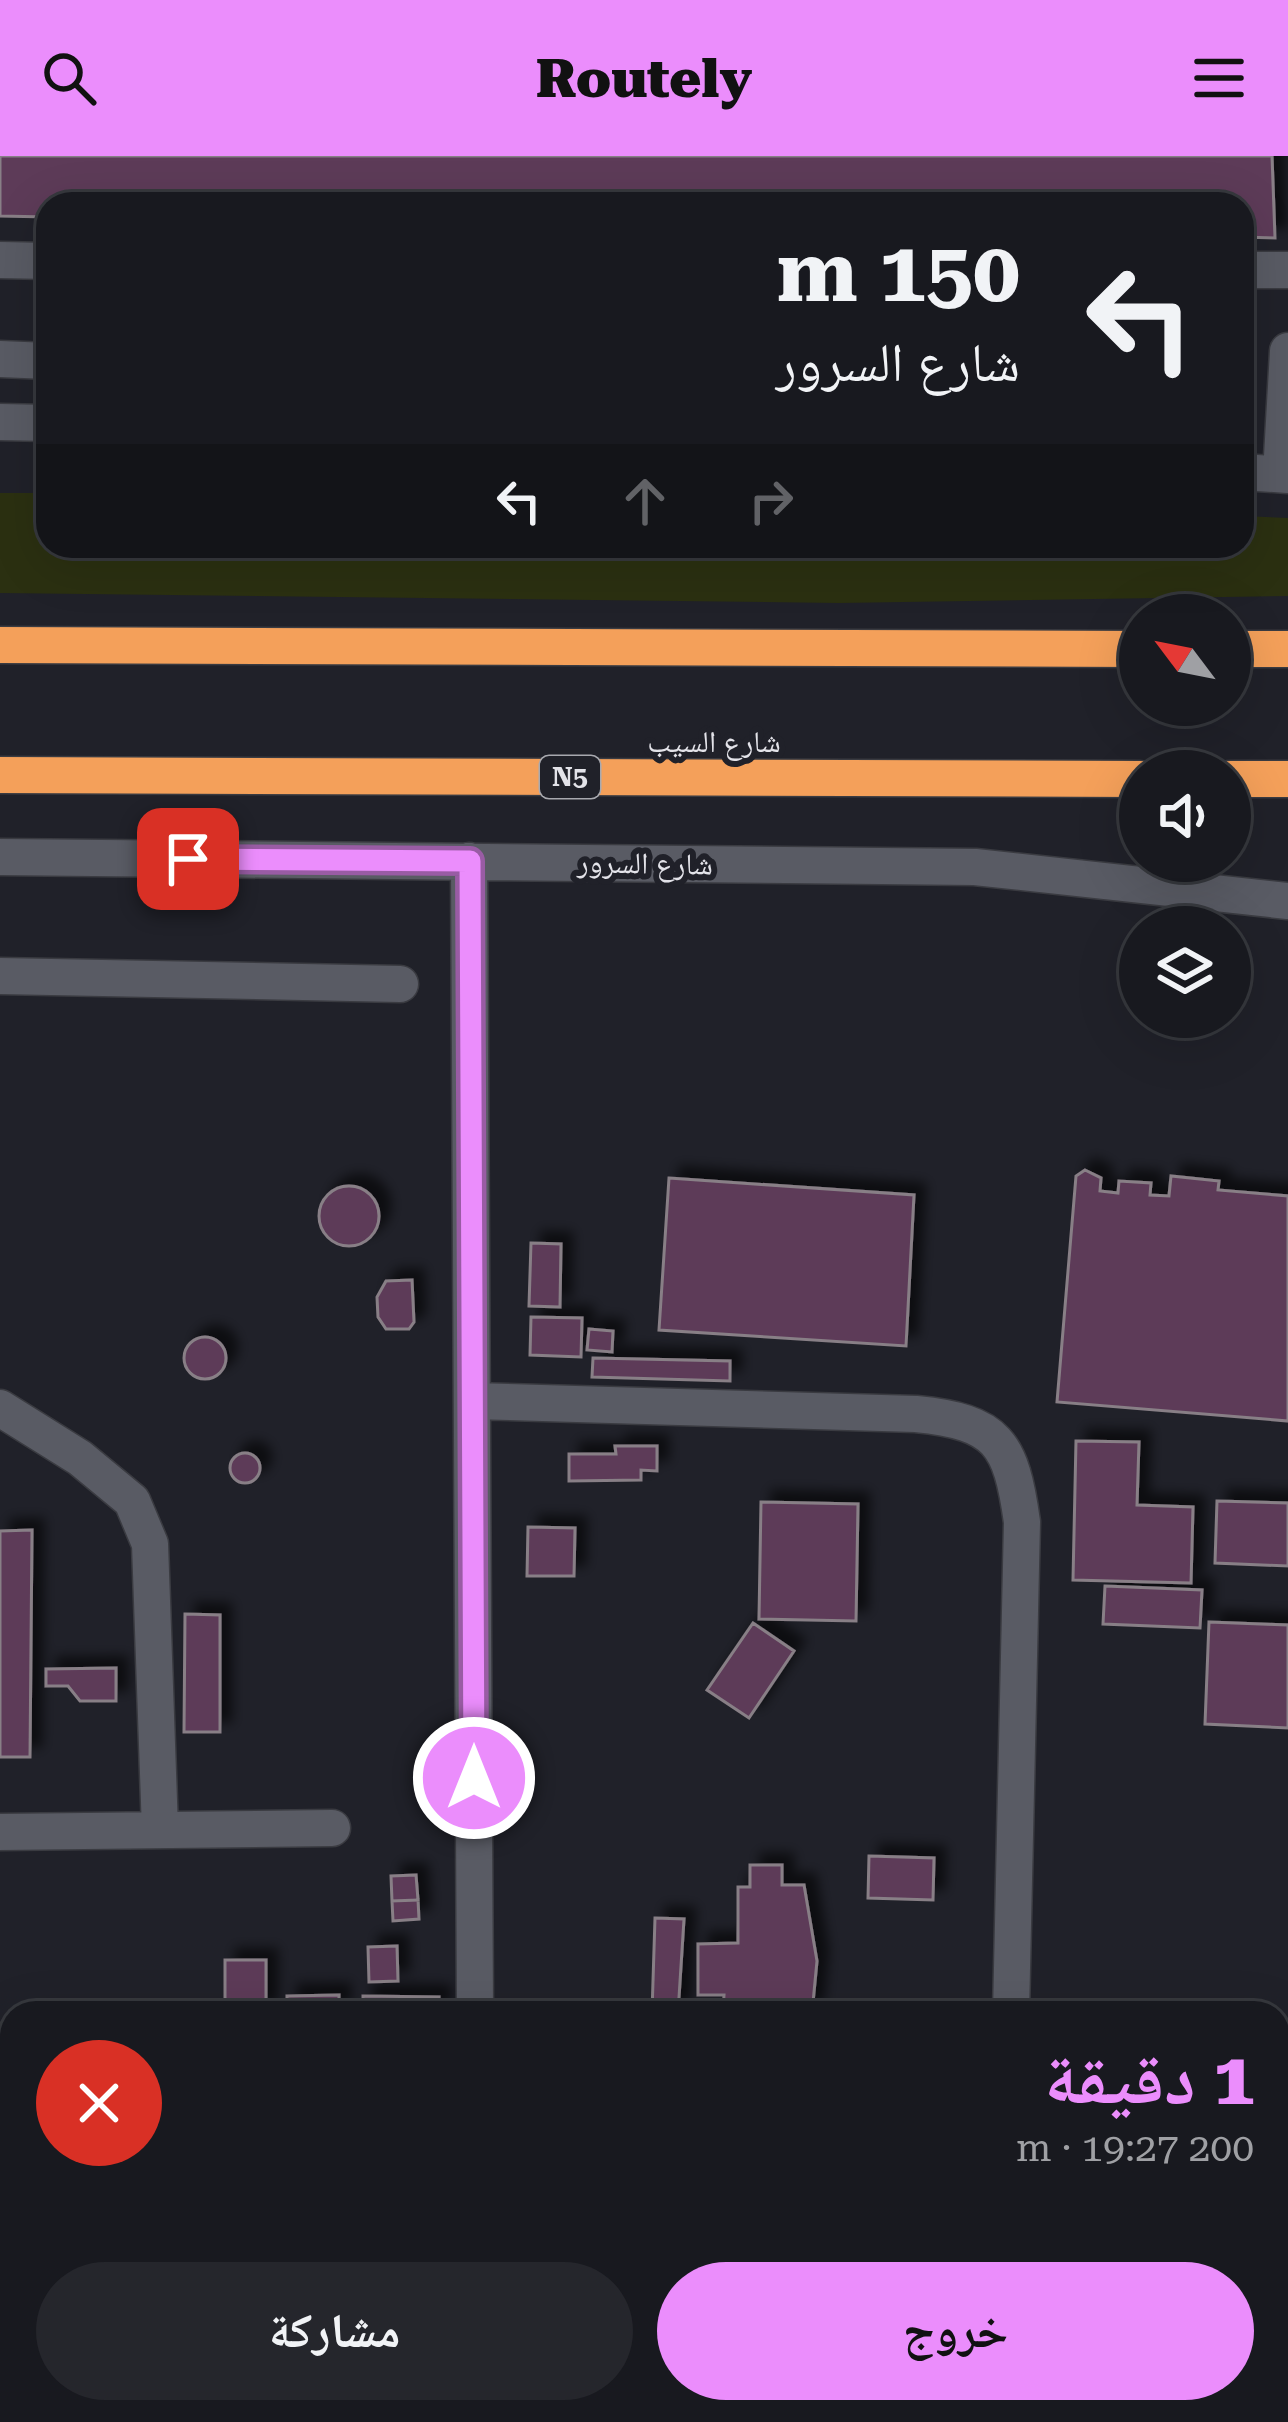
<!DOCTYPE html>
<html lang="ar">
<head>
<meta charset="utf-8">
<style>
  :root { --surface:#18191f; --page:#25262c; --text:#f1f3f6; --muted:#9fa0a4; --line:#36383d; --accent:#eb8dfc }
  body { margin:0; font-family:"Roboto Serif","Noto Naskh Arabic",serif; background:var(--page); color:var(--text); direction:rtl; height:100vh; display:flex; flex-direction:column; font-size:45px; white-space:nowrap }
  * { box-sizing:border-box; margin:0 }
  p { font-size:39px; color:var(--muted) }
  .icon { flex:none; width:66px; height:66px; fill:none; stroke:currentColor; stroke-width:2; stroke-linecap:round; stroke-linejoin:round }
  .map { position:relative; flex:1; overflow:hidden; direction:ltr }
  .details { position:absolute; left:0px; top:1845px; width:1290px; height:423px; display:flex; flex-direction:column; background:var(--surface); border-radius:36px 36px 0 0; box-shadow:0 12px 48px #0002,0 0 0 3px var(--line); direction:rtl }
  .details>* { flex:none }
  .banner { position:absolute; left:36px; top:36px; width:1218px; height:366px; border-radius:36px; box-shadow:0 12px 48px #0002,0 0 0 3px var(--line); direction:rtl; background:#18191f; color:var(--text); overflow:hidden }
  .needle { width:78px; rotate:302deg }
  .buttons { position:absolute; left:1119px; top:438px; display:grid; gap:24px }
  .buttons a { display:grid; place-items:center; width:132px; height:132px; border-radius:50%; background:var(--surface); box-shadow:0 12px 48px #0002,0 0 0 3px var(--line); font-size:60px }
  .pin { position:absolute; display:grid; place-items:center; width:102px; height:102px; color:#fff; margin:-51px; border-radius:24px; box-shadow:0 6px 18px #0006 }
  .me { position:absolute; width:132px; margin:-66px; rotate:0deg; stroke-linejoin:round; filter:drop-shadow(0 0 9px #0008) }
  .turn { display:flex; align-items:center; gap:42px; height:252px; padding:0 36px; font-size:54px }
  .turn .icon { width:156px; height:156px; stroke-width:2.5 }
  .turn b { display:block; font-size:84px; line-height:102px }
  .lanes { display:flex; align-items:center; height:114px; padding:0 36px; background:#0003; justify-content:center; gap:60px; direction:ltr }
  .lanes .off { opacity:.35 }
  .round { display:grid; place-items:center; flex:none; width:126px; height:126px; border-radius:63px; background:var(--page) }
  .head { display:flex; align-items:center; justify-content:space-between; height:204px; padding:0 36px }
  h1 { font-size:72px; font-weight:800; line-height:90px; color:var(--accent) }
  .action { display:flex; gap:24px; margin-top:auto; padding:24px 36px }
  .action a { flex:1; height:138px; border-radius:72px; background:var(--accent); color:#111; font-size:48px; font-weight:800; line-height:138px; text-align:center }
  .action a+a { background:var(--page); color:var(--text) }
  header { display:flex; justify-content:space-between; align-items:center; height:156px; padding:0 36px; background:var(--accent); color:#111; font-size:54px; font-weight:800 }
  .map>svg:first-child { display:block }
</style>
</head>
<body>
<header><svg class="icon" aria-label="menu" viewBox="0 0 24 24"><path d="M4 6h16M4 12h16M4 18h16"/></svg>Routely<svg class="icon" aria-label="search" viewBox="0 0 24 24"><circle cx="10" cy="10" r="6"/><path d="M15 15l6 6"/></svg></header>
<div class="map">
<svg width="1288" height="2266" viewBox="0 0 1288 2266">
  <defs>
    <filter id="shadow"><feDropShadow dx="11" dy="-11" stdDeviation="6" flood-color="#0009"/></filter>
  </defs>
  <rect width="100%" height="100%" fill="#202129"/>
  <path fill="#2b3011" d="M 0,337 L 48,337 L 48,390 L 1242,390 L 1242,360 L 1288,362 L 1288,440 L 839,447 L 0,437 Z"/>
  <path fill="#5d3b58" stroke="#887f86" stroke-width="3" filter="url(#shadow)" d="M 0,0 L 1272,0 L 1275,82 L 1242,81 L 1242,48 L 48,48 L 48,61 L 0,60 Z
    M 1085,1014 L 1101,1022 L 1100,1035 L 1118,1037 L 1119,1025 L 1151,1027 L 1150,1039 L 1169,1040 L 1171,1020 L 1219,1025 L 1218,1034 L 1288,1040 L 1288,1265 L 1057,1246 L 1076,1020 Z
    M 669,1022 L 914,1039 L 906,1190 L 659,1174 Z
    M319 1060a30 30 0 1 1 60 0a30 30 0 1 1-60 0Z
    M 531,1087 L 561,1088 L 560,1151 L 529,1150 Z
    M 412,1124 L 414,1166 L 409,1173 L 386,1173 L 378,1161 L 377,1141 L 386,1125 Z
    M 531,1161 L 582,1162 L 581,1201 L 530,1199 Z
    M 589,1173 L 613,1175 L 612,1196 L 587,1194 Z
    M184 1202a21 21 0 1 1 42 0a21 21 0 1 1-42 0Z
    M 593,1202 L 730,1205 L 730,1225 L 592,1221 Z
    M 1076,1285 L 1139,1286 L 1137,1349 L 1193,1351 L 1191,1427 L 1073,1424 Z
    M 615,1290 L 657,1290 L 657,1315 L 641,1314 L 641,1324 L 569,1325 L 569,1298 L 616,1298 Z
    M230 1312a15 15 0 1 1 30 0a15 15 0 1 1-30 0Z
    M 1217,1345 L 1288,1347 L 1288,1410 L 1215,1407 Z
    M 761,1346 L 858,1348 L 856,1465 L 759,1463 Z
    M 528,1371 L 575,1372 L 574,1420 L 527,1420 Z
    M 32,1374 L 30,1601 L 0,1601 L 0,1375 Z
    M 1105,1430 L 1202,1434 L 1200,1472 L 1103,1468 Z
    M 185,1458 L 220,1459 L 220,1576 L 184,1576 Z
    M 1209,1466 L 1288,1469 L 1288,1572 L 1205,1568 Z
    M 753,1467 L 794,1495 L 749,1562 L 707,1534 Z
    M 116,1512 L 116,1545 L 80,1545 L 68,1530 L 46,1530 L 46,1513 Z
    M 869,1700 L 934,1702 L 933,1744 L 868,1742 Z
    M 750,1709 L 782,1709 L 782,1729 L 804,1729 L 817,1805 L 812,1857 L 723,1857 L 724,1839 L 698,1839 L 698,1788 L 738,1787 L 738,1731 L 750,1731 Z
    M 416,1719 L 418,1744 L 392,1745 L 391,1720 Z
    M 418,1744 L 419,1763 L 393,1765 L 392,1745 Z
    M 655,1762 L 684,1763 L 678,1857 L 652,1857 Z
    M 397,1790 L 398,1825 L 369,1826 L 368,1791 Z
    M 225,1804 L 266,1804 L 266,1857 L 225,1857 Z
    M 339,1839 L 339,1857 L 287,1857 L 287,1840 Z
    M 363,1840 L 439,1841 L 439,1857 L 363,1857 Z
    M 195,2256 L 295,2256 L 295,2266 L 196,2266 Z
    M 312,2256 L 397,2256 L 397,2265 L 312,2265 Z
    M 565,2256 L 622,2256 L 621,2266 L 564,2266 Z
    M 840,2256 L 877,2256 L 876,2266 L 839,2266 Z
    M 1099,2259 L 1167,2261 L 1167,2266 L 1099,2266 Z"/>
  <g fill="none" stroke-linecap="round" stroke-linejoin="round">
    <defs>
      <path id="minor" d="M 0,104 L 48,105
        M 1242,114 L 1288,114
        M 0,203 L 48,205
        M 0,266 L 48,267
        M 1242,316 L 1288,319
        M 1281,318 L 1288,195
        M 0,701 L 975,711 L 1288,745
        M 469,705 L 475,1857
        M 0,820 L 400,828
        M 472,1245 L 916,1258 C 998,1266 1011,1287 1022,1366 L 1011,1857
        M 0,1252 L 80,1302 L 132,1345 L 150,1388 L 160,1674
        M 0,1676 L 332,1672
        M 0,2148 L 12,2152
        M 122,2256 L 124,2266
        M 478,2256 L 478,2266"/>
      <path id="highway" d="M 0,489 L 1140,493
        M 1230,493 L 1288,493
        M 0,619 L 1140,623
        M 1230,623 L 1288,623"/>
    </defs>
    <use href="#minor" stroke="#3a3b41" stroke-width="39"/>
    <use href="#highway" stroke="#3a3b41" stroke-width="39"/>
    <use href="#minor" stroke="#595b64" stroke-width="36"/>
    <use href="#highway" stroke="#f4a05a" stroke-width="36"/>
  </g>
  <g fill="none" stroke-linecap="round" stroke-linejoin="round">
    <defs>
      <path id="route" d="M 188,703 L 470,705 L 474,1622"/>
    </defs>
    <use href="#route" stroke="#995ca4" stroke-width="30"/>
    <use href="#route" stroke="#eb8dfc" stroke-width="21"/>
  </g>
  <g text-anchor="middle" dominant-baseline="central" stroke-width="12" stroke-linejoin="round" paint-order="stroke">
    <rect fill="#202129" stroke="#a8a9af" stroke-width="3" x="540" y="600" width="60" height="42" rx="9"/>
    <g font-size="27" font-weight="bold" fill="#e3e3e9">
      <text x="570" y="621">N5</text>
    </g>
    <g font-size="30" fill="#e3e3e9" stroke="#202129">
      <text x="714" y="585">شارع السيب</text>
      <text transform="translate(645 707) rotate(1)">شارع السرور</text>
    </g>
  </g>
</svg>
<div class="buttons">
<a><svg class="needle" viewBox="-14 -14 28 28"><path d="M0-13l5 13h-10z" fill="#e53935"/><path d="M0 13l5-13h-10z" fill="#9fa0a4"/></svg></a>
<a><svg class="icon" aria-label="sound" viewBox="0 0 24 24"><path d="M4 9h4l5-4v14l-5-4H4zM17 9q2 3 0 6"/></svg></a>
<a><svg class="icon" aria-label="layers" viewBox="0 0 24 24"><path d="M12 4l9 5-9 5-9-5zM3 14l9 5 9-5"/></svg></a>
</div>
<div class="pin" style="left:188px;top:703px;background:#d93025"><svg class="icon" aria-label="arrive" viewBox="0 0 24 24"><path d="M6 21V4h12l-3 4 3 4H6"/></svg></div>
<svg class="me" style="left:474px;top:1622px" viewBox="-20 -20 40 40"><circle r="17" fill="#eb8dfc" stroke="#fff" stroke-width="3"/><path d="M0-11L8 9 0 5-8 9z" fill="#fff"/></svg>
<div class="banner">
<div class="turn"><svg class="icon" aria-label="left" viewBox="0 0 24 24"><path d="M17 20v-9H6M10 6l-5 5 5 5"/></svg><div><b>150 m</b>شارع السرور</div></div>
<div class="lanes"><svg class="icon" aria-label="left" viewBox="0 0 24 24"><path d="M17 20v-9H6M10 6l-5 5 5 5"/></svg><svg class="icon off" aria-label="ahead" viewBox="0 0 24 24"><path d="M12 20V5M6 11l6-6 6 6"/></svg><svg class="icon off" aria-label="right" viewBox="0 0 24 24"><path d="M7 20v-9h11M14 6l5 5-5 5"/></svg></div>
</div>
<section class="details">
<div class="head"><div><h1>1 دقيقة</h1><p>200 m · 19:27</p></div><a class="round" style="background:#d93025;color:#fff"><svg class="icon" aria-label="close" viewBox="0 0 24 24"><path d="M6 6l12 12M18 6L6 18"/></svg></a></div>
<div class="action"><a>خروج</a><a>مشاركة</a></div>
</section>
</div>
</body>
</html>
